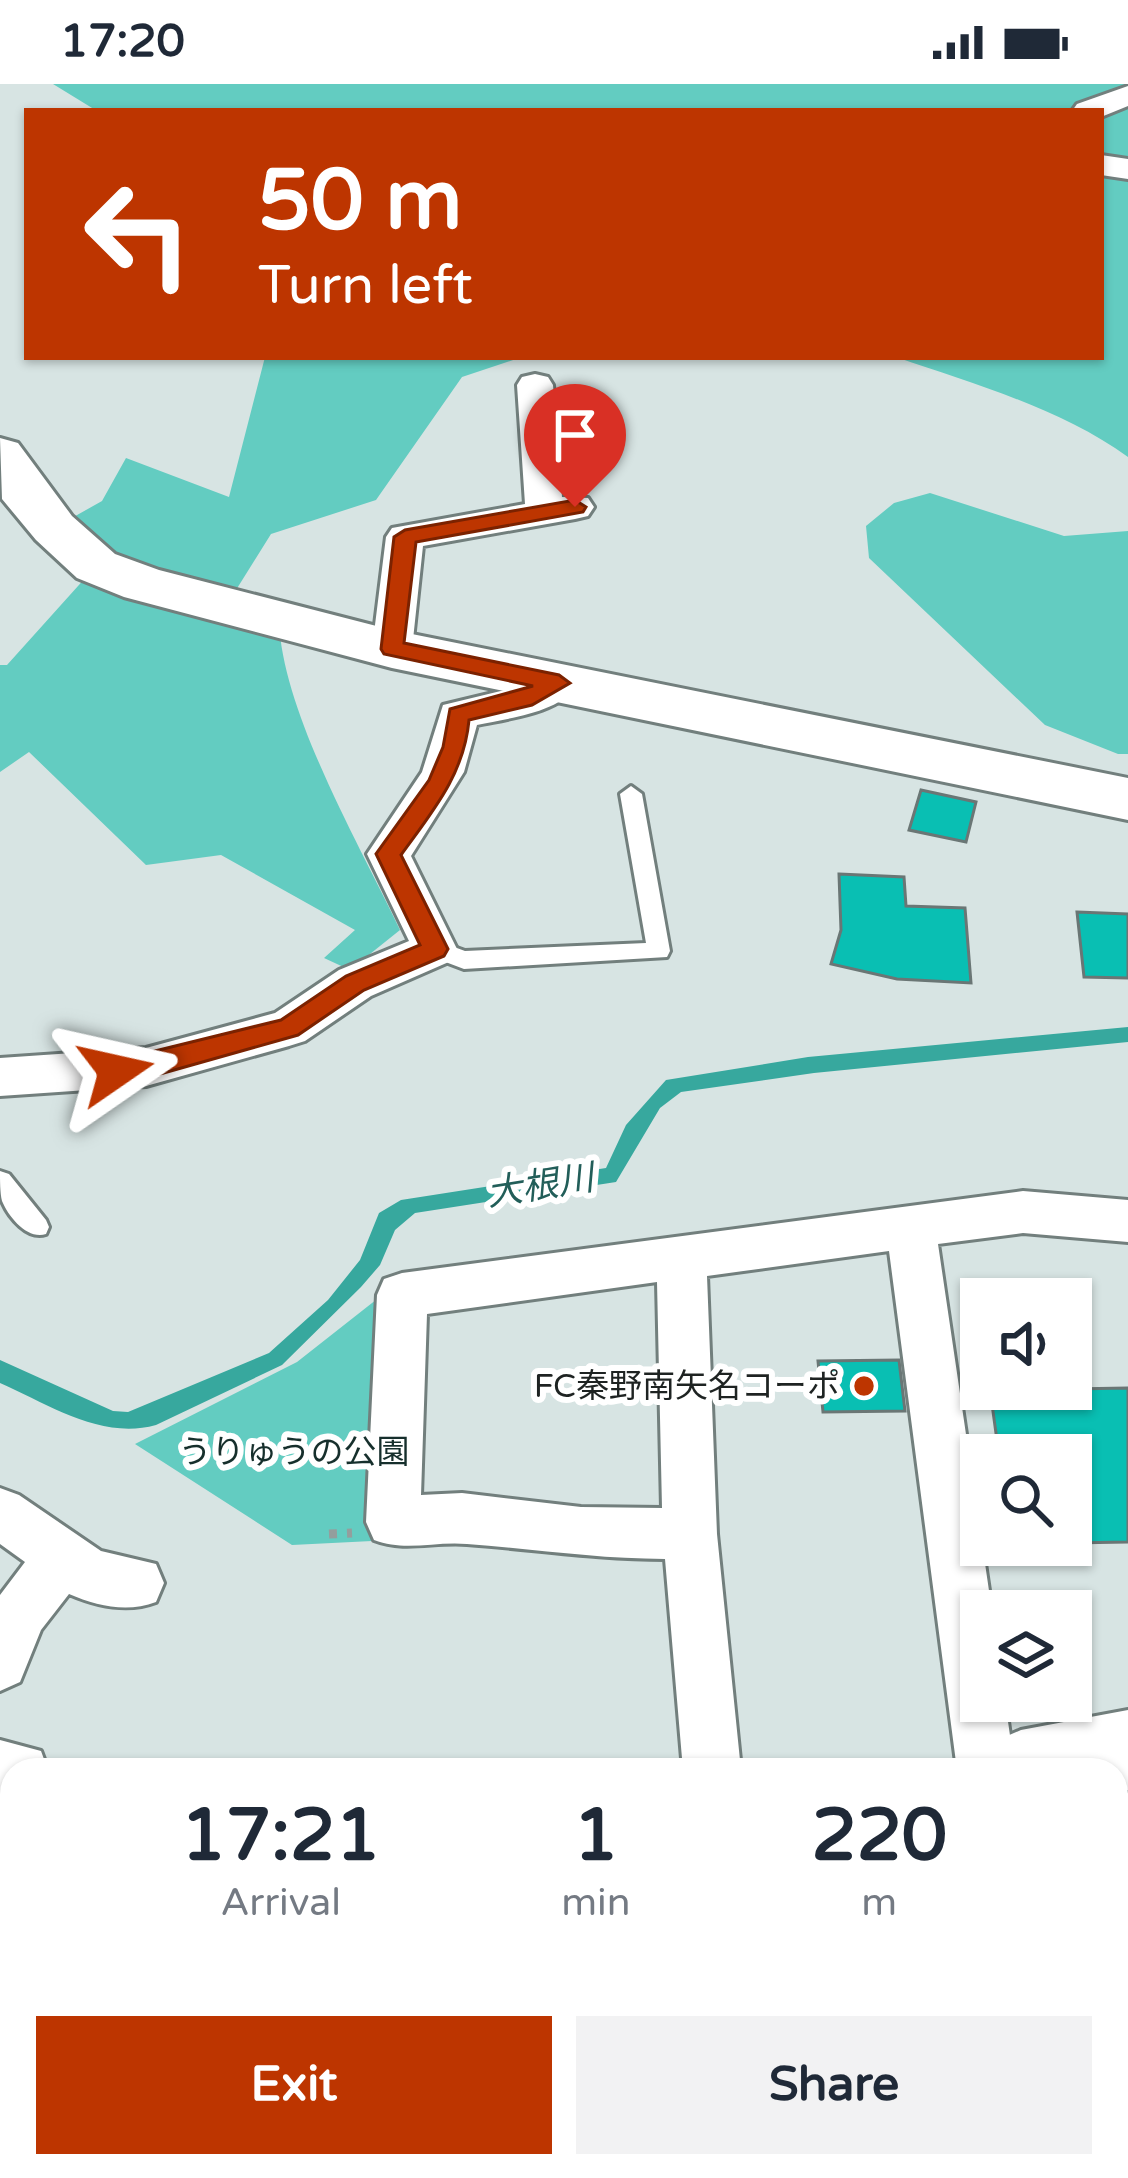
<!DOCTYPE html>
<html lang="en">
<head>
<meta charset="utf-8">
<style>
  :root { --surface:#fff; --page:#f2f2f3; --text:#1f2937; --muted:#747a83; --accent:#bd3500 }
  body { margin:0; font-family:"Varela Round","Noto Sans JP",sans-serif; background:var(--page); color:var(--text); height:100vh; display:flex; flex-direction:column; font-size:45px; white-space:nowrap }
  * { box-sizing:border-box; margin:0 }
  p { font-size:39px; color:var(--muted) }
  .icon { flex:none; width:66px; height:66px; fill:none; stroke:currentColor; stroke-width:2; stroke-linecap:round; stroke-linejoin:round }
  .map { position:relative; flex:1; overflow:hidden }
  .details { position:absolute; left:0px; top:1674px; width:1128px; height:420px; display:flex; flex-direction:column; background:var(--surface); border-radius:36px 36px 0 0; box-shadow:0 3px 9px #0004 }
  .details>* { flex:none }
  .banner { position:absolute; left:24px; top:24px; width:1080px; height:252px; border-radius:0px; box-shadow:0 3px 9px #0004; background:#bd3500; color:#fff; overflow:hidden }
  .controls { position:absolute; left:960px; top:1194px; display:grid; gap:24px }
  .controls a { display:grid; place-items:center; width:132px; height:132px; border-radius:0px; background:var(--surface); box-shadow:0 3px 9px #0004; font-size:60px }
  .pin { position:absolute; display:grid; place-items:center; width:102px; height:102px; color:#fff; margin:-123px -51px; border-radius:50% 50% 50% 0; rotate:-45deg; box-shadow:0 0 12px #0007 }
  .pin .icon { rotate:45deg }
  .me { position:absolute; width:132px; margin:-66px; rotate:79deg; stroke-linejoin:round; filter:drop-shadow(0 0 9px #0008) }
  .turn { display:flex; align-items:center; gap:42px; height:252px; padding:0 36px; font-size:54px }
  .turn .icon { width:156px; height:156px; stroke-width:2.5 }
  .turn b { display:block; font-size:84px; line-height:102px }
  .eta { display:flex; justify-content:space-evenly; align-items:center; height:204px; text-align:center }
  .eta b { font-size:72px; font-weight:800; line-height:84px }
  .action { display:flex; gap:24px; margin-top:auto; padding:24px 36px }
  .action a { flex:1; height:138px; border-radius:0px; background:var(--accent); color:#fff; font-size:48px; font-weight:800; line-height:138px; text-align:center }
  .action a+a { background:var(--page); color:var(--text) }
  .status { display:flex; justify-content:space-between; align-items:center; height:84px; padding:0 60px; background:var(--surface); direction:ltr }
  .status svg { height:33px; fill:currentColor }
  .map>svg:first-child { display:block }
</style>
</head>
<body>
<div class="status"><b>17:20</b><svg viewBox="0 0 49 12"><path d="M0 12V9h3v3zM5 12V6h3v6zM10 12V3h3v9zM15 12V0h3v12zM26 1h20v11H26zM47 4h2v5h-2z"/></svg></div>
<div class="map">
<svg width="1128" height="2094" viewBox="0 0 1128 2094">
  <rect width="100%" height="100%" fill="#d7e4e3"/>
  <path fill="#63ccc1" d="M 53,0 L 1128,0 L 1128,373 C 1060,324 974,300 896,273 L 1101,273 L 1101,27 L 97,27 Z
    M 265,273 L 522,273 L 462,293 L 376,416 L 271,450 L 226,522 L 279,538 C 283,630 360,761 400,846 L 350,886 L 324,874 L 355,846 L 221,771 L 146,781 L 29,668 L 0,688 L 0,581 L 7,581 L 96,482 L 54,444 L 102,417 L 126,374 L 229,413 Z
    M 930,409 L 1064,452 L 1128,447 L 1128,670 L 1118,670 L 1045,641 L 869,474 L 866,442 L 894,419 Z
    M 386,1208 L 372,1457 L 292,1461 L 135,1360 L 297,1278 Z"/>
  <path fill="#37a89e" d="M 1128,943 L 1128,958 L 814,989 L 681,1008 L 660,1024 L 616,1098 L 415,1129 L 395,1146 L 380,1181 L 361,1203 L 282,1281 L 156,1341 C 101,1356 50,1321 0,1299 L 0,1276 L 113,1327 L 128,1328 L 269,1269 L 328,1216 L 360,1176 L 379,1129 L 401,1116 L 606,1084 L 626,1041 L 666,996 L 808,973 Z"/>
  <path fill="#09bfb3" stroke="#6a7675" stroke-width="3" d="M 921,706 L 976,718 L 966,758 L 909,746 Z
    M 839,790 L 904,793 L 906,822 L 965,824 L 971,899 L 897,895 L 831,880 L 841,846 Z
    M 1077,828 L 1128,830 L 1128,894 L 1084,893 Z
    M 899,1276 L 905,1327 L 823,1328 L 818,1277 Z
    M 1128,1304 L 1128,1458 L 1071,1459 L 1071,1371 L 999,1371 L 991,1313 L 1071,1312 L 1071,1305 Z"/>
  <g fill="none" stroke-linecap="round" stroke-linejoin="round">
    <defs>
      <path id="lane" d="M 631,702 L 642,710 L 670,867 L 667,873 L 464,885 L 427,871 L 424,865 L 435,856 L 465,867 L 646,859 L 620,710 Z
        M 0,1087 L 9,1090 L 46,1136 L 49,1143 L 46,1150 C 28,1156 9,1134 2,1117 C 0,1109 0,1096 0,1087 Z"/>
      <path id="street" d="M 1128,2 L 1128,22 L 1101,33 L 1101,27 L 1072,27 L 1077,20 Z
        M 1101,71 L 1128,75 L 1128,95 L 1101,91 Z
        M 535,290 L 548,293 L 553,301 L 562,413 L 588,414 L 594,423 L 588,432 L 575,435 L 423,462 L 412,565 L 406,575 L 392,579 L 378,575 L 372,565 L 386,453 L 392,444 L 525,420 L 517,301 L 522,293 Z
        M 559,585 L 573,589 L 579,599 C 561,629 509,634 477,641 L 464,688 L 411,772 L 457,865 L 451,877 L 371,912 L 305,957 L 289,962 L 146,1002 L 0,1012 L 0,974 L 146,964 L 275,929 L 339,886 L 409,857 L 367,770 L 422,688 L 443,621 L 513,604 Z
        M 1023,1107 L 1128,1116 L 1128,1158 L 1023,1149 L 938,1160 L 992,1527 L 981,1527 L 981,1617 L 1005,1617 L 1015,1686 L 957,1686 L 889,1167 L 707,1192 L 717,1450 L 741,1686 L 683,1686 L 665,1475 C 597,1475 534,1465 467,1460 C 435,1457 405,1468 374,1456 L 366,1438 L 377,1211 L 384,1195 L 402,1189 ZM 657,1198 L 662,1424 L 581,1423 L 462,1409 L 421,1411 L 427,1230 Z
        M 0,1404 L 19,1411 L 101,1467 L 156,1480 L 164,1499 L 156,1518 C 127,1529 97,1522 69,1510 L 41,1546 L 20,1598 L 0,1607 L 0,1511 L 25,1478 L 0,1460 Z
        M 12,1989 L 12,2058 L 0,2063 L 0,1994 Z"/>
      <path id="secondary" d="M 0,354 L 18,359 L 72,432 L 115,470 L 159,486 L 392,546 L 1128,694 L 1128,736 L 392,584 L 124,513 L 77,494 L 36,456 L 2,415 Z
        M 1128,1626 L 1128,1706 L 1116,1708 L 1116,1686 L 981,1686 L 993,1658 L 1021,1646 Z
        M 0,1656 L 41,1667 L 48,1686 L 12,1686 L 12,1736 L 0,1736 Z"/>
    </defs>
    <use href="#lane" stroke="#727f7d" stroke-width="6"/>
    <use href="#street" stroke="#727f7d" stroke-width="6"/>
    <use href="#secondary" stroke="#727f7d" stroke-width="6"/>
    <path stroke="#949e9d" stroke-width="9" stroke-dasharray="8 10" stroke-linecap="butt" d="M 329,1450 L 352,1449"/>
    <use href="#lane" fill="#fff" fill-rule="evenodd"/>
    <use href="#street" fill="#fff" fill-rule="evenodd"/>
    <use href="#secondary" fill="#fff" fill-rule="evenodd"/>
  </g>
  <path fill="#bd3500" stroke="#7b2200" stroke-width="3" d="M 575,416 L 586,423 L 583,428 L 416,458 L 404,559 L 559,591 L 570,599 L 532,621 L 469,636 C 464,691 432,728 401,771 L 448,865 L 444,872 L 364,906 L 298,951 L 146,994 L 106,994 L 102,987 L 106,979 L 281,936 L 346,892 L 420,861 L 376,770 L 429,696 L 443,663 L 450,625 L 533,602 L 384,570 L 381,565 L 394,453 L 405,446 Z"/>
  <circle fill="#bd3500" stroke="#fff" stroke-width="4.5" cx="864" cy="1302" r="12"/>
  <g text-anchor="middle" dominant-baseline="central" stroke-width="12" stroke-linejoin="round" paint-order="stroke">
    <g font-size="33" fill="#1e2322" stroke="#fff" text-anchor="end">
      <text x="840" y="1302">FC秦野南矢名コーポ</text>
    </g>
    <g font-size="33" fill="#162f2c" stroke="#fff">
      <text x="294" y="1368">うりゅうの公園</text>
    </g>
    <g font-size="36" font-style="italic" fill="#225e59" stroke="#fff">
      <text transform="translate(540 1102) rotate(-9)">大根川</text>
    </g>
  </g>
</svg>
<div class="controls">
<a><svg class="icon" aria-label="sound" viewBox="0 0 24 24"><path d="M4 9h4l5-4v14l-5-4H4zM17 9q2 3 0 6"/></svg></a>
<a><svg class="icon" aria-label="search" viewBox="0 0 24 24"><circle cx="10" cy="10" r="6"/><path d="M15 15l6 6"/></svg></a>
<a><svg class="icon" aria-label="layers" viewBox="0 0 24 24"><path d="M12 4l9 5-9 5-9-5zM3 14l9 5 9-5"/></svg></a>
</div>
<div class="pin" style="left:575px;top:423px;background:#d93025"><svg class="icon" aria-label="arrive" viewBox="0 0 24 24"><path d="M6 21V4h12l-3 4 3 4H6"/></svg></div>
<svg class="me" style="left:116px;top:987px" viewBox="-20 -20 40 40"><path d="M0-17L14 15 0 8-14 15z" fill="#bd3500" stroke="#fff" stroke-width="4"/></svg>
<div class="banner">
<div class="turn"><svg class="icon" aria-label="left" viewBox="0 0 24 24"><path d="M17 20v-9H6M10 6l-5 5 5 5"/></svg><div><b>50 m</b>Turn left</div></div>
</div>
<section class="details">
<div class="eta">
<div><b>17:21</b><p>Arrival</p></div>
<div><b>1</b><p>min</p></div>
<div><b>220</b><p>m</p></div>
</div>
<div class="action"><a>Exit</a><a>Share</a></div>
</section>
</div>
</body>
</html>
